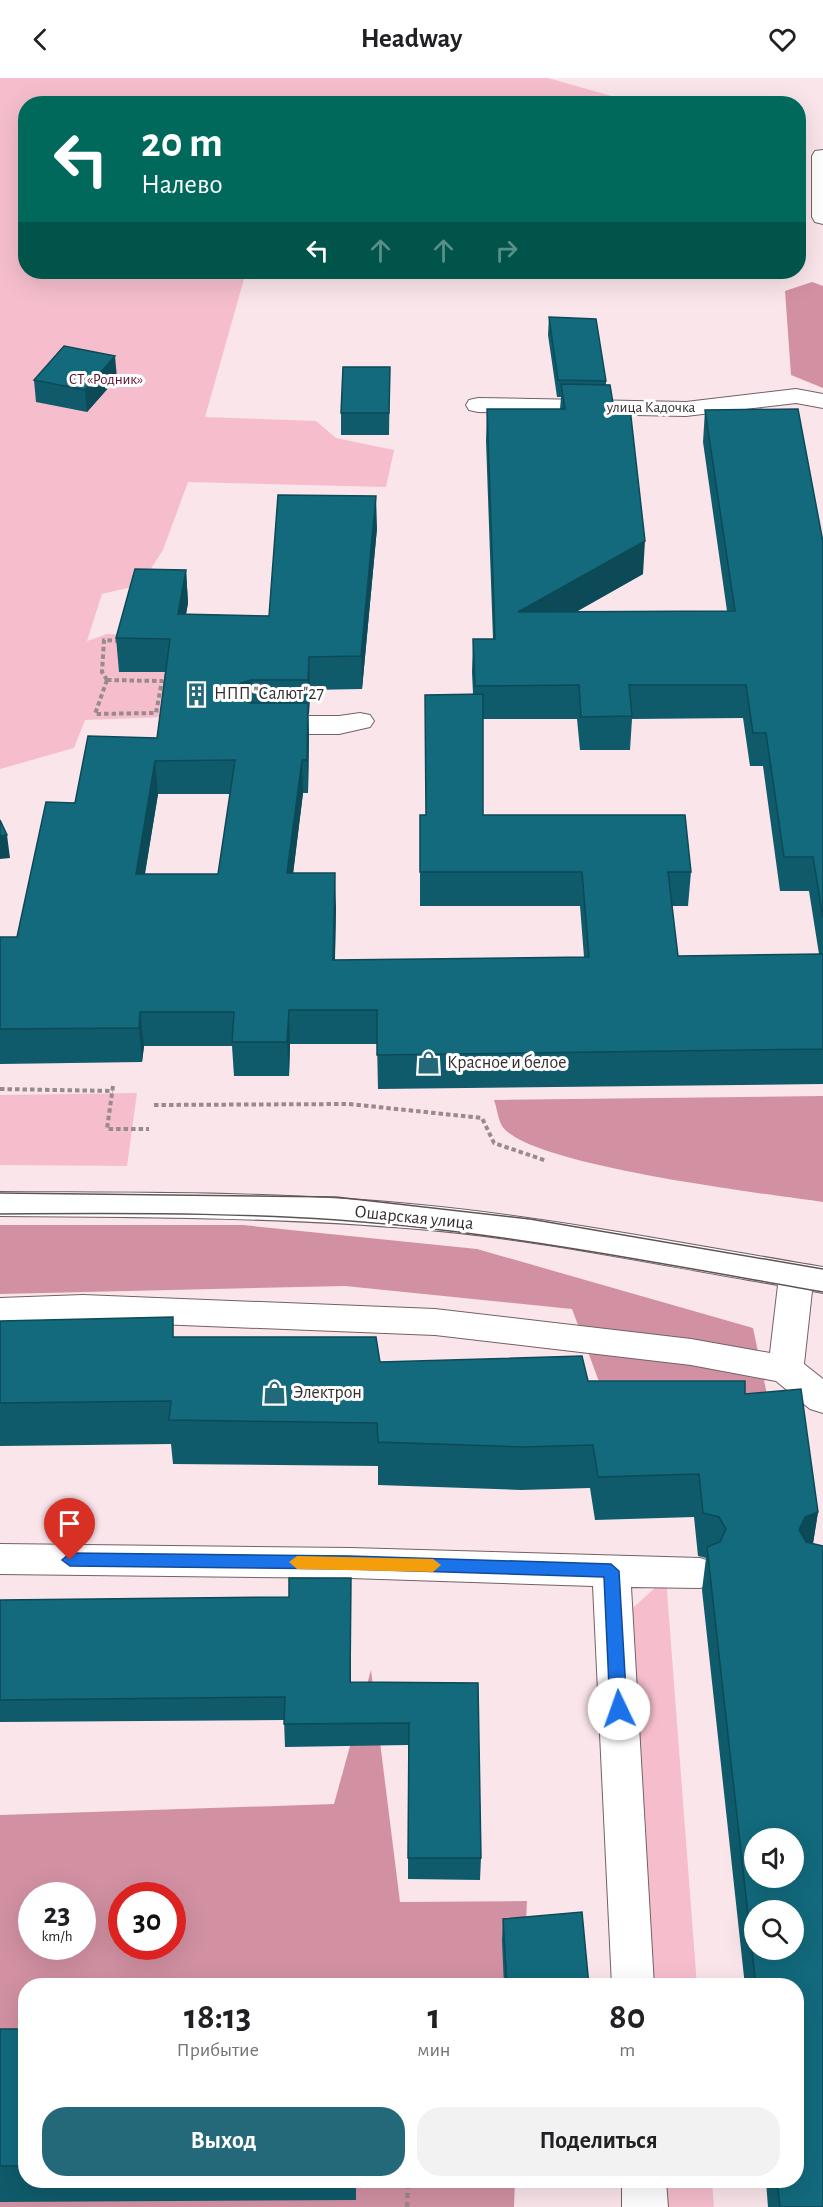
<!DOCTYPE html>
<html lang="ru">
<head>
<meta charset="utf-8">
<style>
  :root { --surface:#fff; --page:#f2f2f2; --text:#202124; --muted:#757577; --accent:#246979 }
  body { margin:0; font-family:"Alegreya Sans",sans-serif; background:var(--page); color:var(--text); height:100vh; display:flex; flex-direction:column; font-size:22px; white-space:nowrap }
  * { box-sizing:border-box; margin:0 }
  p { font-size:20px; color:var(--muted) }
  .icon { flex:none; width:33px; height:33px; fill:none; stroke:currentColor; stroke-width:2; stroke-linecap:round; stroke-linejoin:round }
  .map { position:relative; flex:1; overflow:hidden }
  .drawer { position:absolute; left:18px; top:1900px; width:786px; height:210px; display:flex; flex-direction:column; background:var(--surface); border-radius:24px; box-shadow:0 6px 24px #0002 }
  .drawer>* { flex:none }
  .banner { position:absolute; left:18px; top:18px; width:788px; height:183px; border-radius:24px; box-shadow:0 6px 24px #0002; background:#00695c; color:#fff; overflow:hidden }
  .buttons { position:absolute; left:744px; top:1750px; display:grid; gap:12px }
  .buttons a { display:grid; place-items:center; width:60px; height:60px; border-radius:50%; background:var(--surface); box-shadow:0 6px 24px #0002; font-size:30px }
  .speed { position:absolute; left:18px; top:1804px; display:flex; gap:12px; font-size:30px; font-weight:700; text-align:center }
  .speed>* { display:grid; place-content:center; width:78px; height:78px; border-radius:50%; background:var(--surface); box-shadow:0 6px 24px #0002; line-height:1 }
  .speed small { font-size:15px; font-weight:400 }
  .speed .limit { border:9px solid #d22; background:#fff; color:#111 }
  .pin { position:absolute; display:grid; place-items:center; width:51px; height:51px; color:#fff; margin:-62px -26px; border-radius:50% 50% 50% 0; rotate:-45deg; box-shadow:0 0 6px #0007 }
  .pin .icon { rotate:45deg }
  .me { position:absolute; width:66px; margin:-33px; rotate:357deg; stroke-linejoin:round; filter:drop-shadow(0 0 4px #0008) }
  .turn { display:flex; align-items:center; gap:21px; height:126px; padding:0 24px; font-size:27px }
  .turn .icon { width:78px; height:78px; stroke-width:2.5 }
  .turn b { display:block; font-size:42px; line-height:51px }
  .lanes { display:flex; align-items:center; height:57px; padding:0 24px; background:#0003; justify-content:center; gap:30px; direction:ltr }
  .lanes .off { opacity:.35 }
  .eta { display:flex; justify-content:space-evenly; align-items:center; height:102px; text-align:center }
  .eta b { font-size:36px; font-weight:700; line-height:42px }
  .action { display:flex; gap:12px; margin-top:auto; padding:12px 24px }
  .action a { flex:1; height:69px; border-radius:24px; background:var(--accent); color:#fff; font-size:24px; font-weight:700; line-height:69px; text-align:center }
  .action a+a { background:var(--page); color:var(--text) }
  header { display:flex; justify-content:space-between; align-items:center; height:78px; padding:0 24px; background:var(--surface); font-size:27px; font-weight:700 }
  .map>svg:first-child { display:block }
</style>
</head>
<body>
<header><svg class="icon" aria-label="back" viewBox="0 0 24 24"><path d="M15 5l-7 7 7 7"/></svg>Headway<svg class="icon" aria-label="heart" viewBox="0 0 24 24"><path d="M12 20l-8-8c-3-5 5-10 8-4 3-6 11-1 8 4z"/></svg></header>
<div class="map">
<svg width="823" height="2129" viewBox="0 0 823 2129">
  <rect width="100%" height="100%" fill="#fae5ea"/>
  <path fill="#f6becd" d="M 0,0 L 548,0 L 636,25 L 26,26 L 26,194 L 246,194 L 205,339 L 316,343 L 336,360 L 394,372 L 386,409 L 188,404 L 163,472 L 140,507 L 102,516 L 87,563 L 107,556 L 228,561 L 166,639 L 85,642 L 74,670 L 0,691 Z
    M 137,1015 L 127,1088 L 0,1087 L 0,1017 Z
    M 666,1500 L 697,1908 L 650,1908 L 626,1536 Z
    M 662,2103 L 712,2103 L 714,2129 L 664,2129 Z"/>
  <path fill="#d291a3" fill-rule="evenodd" d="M 812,204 L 823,208 L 823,310 L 791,297 L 785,213 Z
    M 823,1018 L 823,1124 C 768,1116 528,1088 502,1048 C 498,1041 497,1030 494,1022 Z
    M 0,1147 L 243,1147 L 477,1171 L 753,1250 L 769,1326 L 604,1317 L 572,1231 L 345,1208 L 0,1216 Z
    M 371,1592 L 400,1824 L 527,1823 L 523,1908 L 26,1908 L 26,2103 L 515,2103 L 514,2129 L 0,2129 L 0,1737 L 334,1726 ZM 32,1818 L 82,1818 L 82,1869 L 32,1869 ZM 122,1818 L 172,1818 L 172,1869 L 122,1869 Z"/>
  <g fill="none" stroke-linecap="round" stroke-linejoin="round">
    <defs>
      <path id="minor" d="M 823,72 L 823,146 L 815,144 L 812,139 L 812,78 L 815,73 Z
        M 796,311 L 823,316 L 823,330 L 796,325 L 686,338 L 478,334 L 469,332 L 466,327 L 469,322 L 478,320 L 686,324 Z
        M 360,635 L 370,637 L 374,643 L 370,649 L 339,656 L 263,656 L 253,653 L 249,647 L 253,641 L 263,638 L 339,638 Z
        M 0,1114 C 140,1115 281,1113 421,1127 C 555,1140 690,1167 823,1189 L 823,1215 L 812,1213 L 804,1286 L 823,1301 L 823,1335 L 810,1331 L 776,1303 L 691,1287 L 435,1257 L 83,1243 L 0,1246 L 0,1220 L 83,1217 L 435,1231 L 691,1261 L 770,1275 L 778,1207 C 659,1187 538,1161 418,1151 C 279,1139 140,1139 0,1138 Z
        M 0,1466 L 350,1470 L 700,1480 L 713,1484 L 719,1495 L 713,1506 L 700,1510 L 631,1509 L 654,1908 L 612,1908 L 593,1508 L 350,1500 L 0,1496 Z
        M 622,2103 L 666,2103 L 668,2129 L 622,2129 Z"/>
    </defs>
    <use href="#minor" stroke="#736166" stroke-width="2"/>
    <path stroke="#988a8d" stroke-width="4" stroke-dasharray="4.5 3" stroke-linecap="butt" d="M 107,602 L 162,603 L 156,635 L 95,636 Z
      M 107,602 L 102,594 L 104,562 L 119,563
      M 113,1008 L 107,1051 L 149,1051
      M 0,1011 L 113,1013
      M 154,1027 L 349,1026 L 482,1040 L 494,1065 L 547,1083"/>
    <path stroke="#988a8d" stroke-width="4.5" stroke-dasharray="5 4" stroke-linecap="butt" d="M 407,2129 L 408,2103"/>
    <use href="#minor" fill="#fff" fill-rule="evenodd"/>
    <path stroke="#5d5356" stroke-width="1.5" d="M 0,1115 L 336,1119 L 530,1141 L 823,1191
      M 0,1136 C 136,1135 272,1134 407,1148 C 547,1163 685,1190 823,1214"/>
  </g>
  <path fill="#0f5b6b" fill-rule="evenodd" d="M 549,239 L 606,303 L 606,307 L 643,496 L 576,534 L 727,533 L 703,364 L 705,332 L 823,464 L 823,1006 L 378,1011 L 377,966 L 290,966 L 289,998 L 234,998 L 232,968 L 144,968 L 142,984 L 0,986 L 0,859 L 17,859 L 75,725 L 157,660 L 165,594 L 119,594 L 116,560 L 186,492 L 188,525 L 186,536 L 269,538 L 377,450 L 362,611 L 310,612 L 309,636 L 308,636 L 309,658 L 308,715 L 303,715 L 293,795 L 336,829 L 335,882 L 584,879 L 580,828 L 420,828 L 420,737 L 426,737 L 473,616 L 472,594 L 473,561 L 493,561 L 486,363 L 487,331 L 560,331 L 561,319 L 557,319 L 548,257 ZM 743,640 L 750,688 L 763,688 L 780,813 L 809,813 L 819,876 L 678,878 L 672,828 L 688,828 L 691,794 L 483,737 L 483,641 L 577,641 L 580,672 L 630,672 L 632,641 ZM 158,716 L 230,716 L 218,796 L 145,796 Z
    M 390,289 L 389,357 L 341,357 L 341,335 Z
    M 117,300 L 87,334 L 36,324 L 34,302 Z
    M 0,1243 L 174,1259 L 380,1284 L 588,1303 L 745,1316 L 818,1434 L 813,1466 L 823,2129 L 768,2129 L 766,2103 L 796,2103 L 796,1908 L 745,1908 L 702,1512 L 706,1480 L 698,1478 L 694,1439 L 595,1442 L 590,1410 L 521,1412 L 378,1407 L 378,1388 L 173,1386 L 171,1366 L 0,1368 Z
    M 351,1500 L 351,1604 L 478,1605 L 481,1780 L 480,1802 L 408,1801 L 408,1667 L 285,1669 L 284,1642 L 0,1644 L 0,1522 L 289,1519 Z
    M 503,1841 L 589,1908 L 504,1908 L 502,1863 Z
    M 0,1951 L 26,1951 L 26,2103 L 356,2103 L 356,2122 L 0,2124 Z"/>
  <path fill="#0d4a57" d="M 115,278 L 117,300 L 87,334 L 85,312 Z
    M 376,418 L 377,450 L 362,611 L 361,578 Z
    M 645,463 L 643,496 L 517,567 L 518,534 Z
    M 186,492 L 188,525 L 180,569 L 178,536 Z
    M 309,579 L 310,612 L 309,636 L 308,602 Z
    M 251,602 L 253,636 L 242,639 L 235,612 L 241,605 Z
    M 308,625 L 309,658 L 308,715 L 307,682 Z
    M 302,682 L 303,715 L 289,829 L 287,795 Z
    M 155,683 L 158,716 L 139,830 L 136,796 Z
    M 7,757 L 10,780 L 0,781 L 0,758 Z
    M 335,795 L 336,829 L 334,916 L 333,882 Z
    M 289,932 L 290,966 L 289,998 L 287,964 Z
    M 140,934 L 144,968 L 142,984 L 139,950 Z
    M 818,1434 L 811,1477 L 799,1452 L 805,1439 Z
    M 351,1500 L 351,1626 L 350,1604 Z"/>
  <path fill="#126a7c" stroke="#0d4a57" stroke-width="1.5" fill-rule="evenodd" d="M 549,239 L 596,241 L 606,303 L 558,302 Z
    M 64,268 L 115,278 L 85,312 L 34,302 Z
    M 343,289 L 390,289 L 389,335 L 341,335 Z
    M 561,306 L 610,307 L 614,331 L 630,330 L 645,463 L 518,534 L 735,533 L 705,332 L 798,331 L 823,464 L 823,840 L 813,779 L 784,779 L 766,655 L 753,655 L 746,607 L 629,607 L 632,638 L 581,639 L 579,607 L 475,608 L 473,561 L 495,561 L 487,331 L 565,331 Z
    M 278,417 L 376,418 L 361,578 L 309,579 L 308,602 L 251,602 L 241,605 L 235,612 L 239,621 L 251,625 L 308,625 L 307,682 L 302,682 L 287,795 L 335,795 L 333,882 L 589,879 L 582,794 L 420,794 L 420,737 L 426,737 L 425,617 L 483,616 L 483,737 L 685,737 L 691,794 L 668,794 L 678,878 L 823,876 L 823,971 L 377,977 L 377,932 L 289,932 L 287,964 L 232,964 L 234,934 L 140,934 L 139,950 L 0,951 L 0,859 L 17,859 L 46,724 L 75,725 L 88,658 L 157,660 L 170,561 L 116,560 L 135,491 L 186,492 L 178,536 L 269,538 ZM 235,682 L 218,796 L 136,796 L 155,683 Z
    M 0,742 L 7,757 L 0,758 Z
    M 173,1239 L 173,1259 L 376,1259 L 380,1284 L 582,1278 L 588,1303 L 745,1303 L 745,1316 L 801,1311 L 818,1434 L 805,1439 L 799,1452 L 806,1464 L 823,1468 L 823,2129 L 780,2129 L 777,2103 L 796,2103 L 796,1908 L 756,1908 L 707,1469 L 720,1464 L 726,1451 L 719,1439 L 703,1435 L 699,1396 L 598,1399 L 593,1367 L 523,1369 L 378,1364 L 377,1345 L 169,1342 L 171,1323 L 0,1325 L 0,1243 ZM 754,1761 L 794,1761 L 794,1800 L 754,1800 ZM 754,1833 L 794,1833 L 794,1872 L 754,1872 Z
    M 289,1500 L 351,1500 L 350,1604 L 478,1605 L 481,1780 L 408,1780 L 409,1645 L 284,1646 L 285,1619 L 0,1622 L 0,1522 L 289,1519 Z
    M 582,1834 L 589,1908 L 507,1908 L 503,1841 Z
    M 0,1951 L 26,1951 L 26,2088 L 0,2088 Z"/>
  <path fill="#1a73e8" stroke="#114b97" stroke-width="1.5" d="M 70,1475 L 350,1478 L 611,1486 L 619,1493 L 627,1631 L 624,1636 L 613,1636 L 610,1631 L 604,1499 L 350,1491 L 70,1488 L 62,1482 Z"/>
  <path fill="#f59e0b" d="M 297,1478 L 433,1481 L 441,1487 L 433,1494 L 297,1491 L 289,1484 Z"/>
  <defs>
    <symbol id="building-bare" viewBox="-9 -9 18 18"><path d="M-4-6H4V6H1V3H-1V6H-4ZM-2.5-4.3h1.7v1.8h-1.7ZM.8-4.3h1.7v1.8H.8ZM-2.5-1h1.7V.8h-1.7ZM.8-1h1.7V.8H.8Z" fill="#246979" stroke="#fff" stroke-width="2.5" paint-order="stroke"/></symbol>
    <symbol id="shop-bare" viewBox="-9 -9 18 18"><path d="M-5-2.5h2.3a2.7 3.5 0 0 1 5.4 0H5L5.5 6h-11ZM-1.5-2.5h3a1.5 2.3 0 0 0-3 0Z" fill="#246979" stroke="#fff" stroke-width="2.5" paint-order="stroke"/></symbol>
  </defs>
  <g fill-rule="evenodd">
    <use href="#building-bare" x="180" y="600" width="33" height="33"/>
    <use href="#shop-bare" x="412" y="968" width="33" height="33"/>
    <use href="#shop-bare" x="258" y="1298" width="33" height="33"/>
  </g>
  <g text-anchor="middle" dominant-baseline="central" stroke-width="6" stroke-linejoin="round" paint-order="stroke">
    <g font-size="15" fill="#5b0f2f" stroke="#fff">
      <text x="106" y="301">СТ «Родник»</text>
    </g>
    <g font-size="15" fill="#342d2f" stroke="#fff">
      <text x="651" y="329">улица Кадочка</text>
    </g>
    <g font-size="18" fill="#342d2f" stroke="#fff" text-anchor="start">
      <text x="214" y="616">НПП "Салют"27</text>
      <text x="447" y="985">Красное и белое</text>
      <text x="293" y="1315">Электрон</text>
    </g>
    <g font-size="18" fill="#342d2f" stroke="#fff">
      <text transform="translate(414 1140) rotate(6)">Ошарская улица</text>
    </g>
  </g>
</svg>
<div class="buttons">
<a><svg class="icon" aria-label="sound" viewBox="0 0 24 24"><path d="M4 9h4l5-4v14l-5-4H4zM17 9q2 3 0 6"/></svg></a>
<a><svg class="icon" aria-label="search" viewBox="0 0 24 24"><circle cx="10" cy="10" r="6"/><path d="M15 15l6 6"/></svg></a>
</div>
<div class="speed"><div>23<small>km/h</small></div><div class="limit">30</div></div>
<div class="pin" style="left:70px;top:1482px;background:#d93025"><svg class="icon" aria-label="arrive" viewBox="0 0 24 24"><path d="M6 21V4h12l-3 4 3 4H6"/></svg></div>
<svg class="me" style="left:619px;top:1631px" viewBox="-20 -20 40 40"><circle r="19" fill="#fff"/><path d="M0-13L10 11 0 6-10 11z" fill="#1a73e8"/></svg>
<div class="banner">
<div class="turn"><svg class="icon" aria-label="left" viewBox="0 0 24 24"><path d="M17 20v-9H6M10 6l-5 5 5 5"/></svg><div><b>20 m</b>Налево</div></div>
<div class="lanes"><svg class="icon" aria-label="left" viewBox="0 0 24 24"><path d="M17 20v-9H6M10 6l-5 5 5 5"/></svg><svg class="icon off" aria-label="ahead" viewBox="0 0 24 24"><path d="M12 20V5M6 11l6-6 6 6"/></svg><svg class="icon off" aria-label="ahead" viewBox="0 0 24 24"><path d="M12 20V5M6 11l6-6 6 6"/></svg><svg class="icon off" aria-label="right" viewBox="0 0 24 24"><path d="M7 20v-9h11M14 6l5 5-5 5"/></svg></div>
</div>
<section class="drawer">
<div class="eta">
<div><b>18:13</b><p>Прибытие</p></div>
<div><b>1</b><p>мин</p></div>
<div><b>80</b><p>m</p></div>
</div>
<div class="action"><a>Выход</a><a>Поделиться</a></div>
</section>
</div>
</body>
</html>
